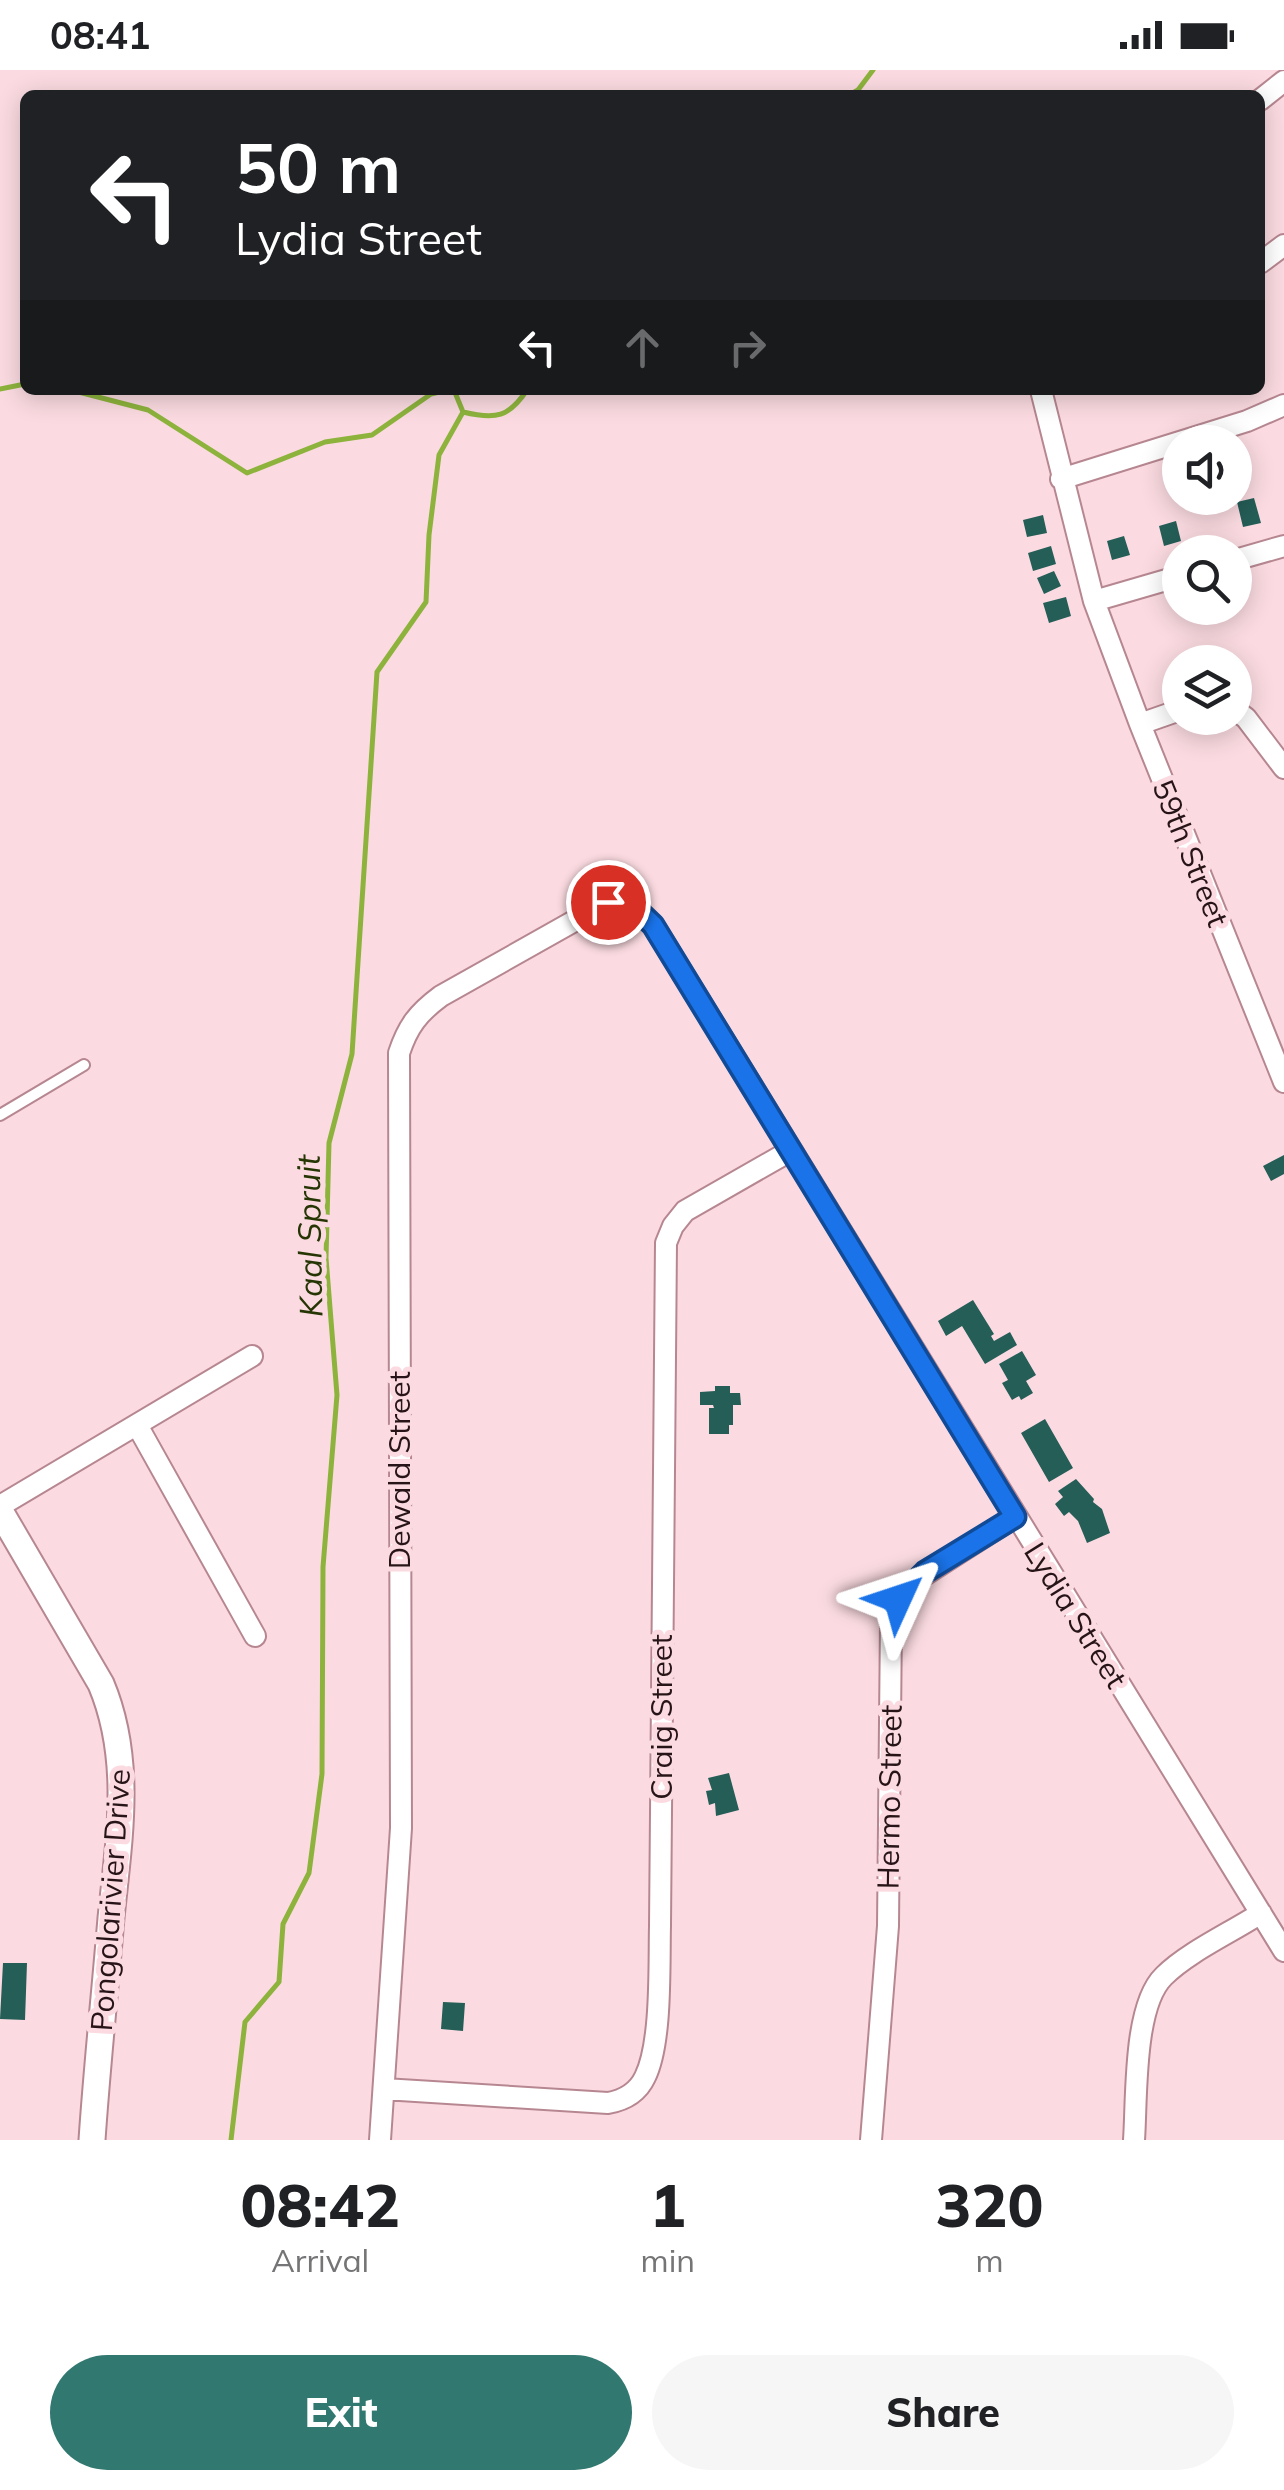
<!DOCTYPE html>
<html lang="en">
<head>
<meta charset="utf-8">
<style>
  :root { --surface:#fff; --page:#f6f6f6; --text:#202124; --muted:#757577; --accent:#317870 }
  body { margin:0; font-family:Mulish,sans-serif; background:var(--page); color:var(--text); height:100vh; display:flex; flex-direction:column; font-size:38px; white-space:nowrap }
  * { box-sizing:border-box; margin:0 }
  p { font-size:32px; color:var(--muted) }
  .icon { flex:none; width:55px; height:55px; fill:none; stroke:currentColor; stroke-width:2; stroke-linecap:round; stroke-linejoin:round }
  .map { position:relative; height:2070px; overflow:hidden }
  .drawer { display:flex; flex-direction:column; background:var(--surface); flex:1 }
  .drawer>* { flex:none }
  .banner { position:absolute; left:20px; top:20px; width:1245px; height:305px; border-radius:15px; box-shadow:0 5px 25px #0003; background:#202124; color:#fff; overflow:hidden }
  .fabs { position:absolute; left:1162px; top:355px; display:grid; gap:20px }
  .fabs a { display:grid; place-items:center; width:90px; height:90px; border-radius:50%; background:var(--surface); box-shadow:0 5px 25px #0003; font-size:50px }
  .pin { position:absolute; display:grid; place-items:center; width:85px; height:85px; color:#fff; margin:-42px; border:5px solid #fff; border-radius:50%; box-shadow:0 2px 10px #0007 }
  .me { position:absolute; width:110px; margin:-55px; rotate:48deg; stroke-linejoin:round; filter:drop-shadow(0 0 8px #0008) }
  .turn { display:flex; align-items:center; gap:35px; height:210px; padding:0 50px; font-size:45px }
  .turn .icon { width:130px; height:130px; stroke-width:2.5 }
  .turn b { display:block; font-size:70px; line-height:85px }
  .lanes { display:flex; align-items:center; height:95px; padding:0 50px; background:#0003; justify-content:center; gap:50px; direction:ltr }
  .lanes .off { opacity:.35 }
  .eta { display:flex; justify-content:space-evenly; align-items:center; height:170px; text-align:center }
  .eta b { font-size:60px; font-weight:800; line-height:70px }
  .primary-button { display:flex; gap:20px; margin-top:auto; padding:20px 50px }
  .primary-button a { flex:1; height:115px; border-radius:60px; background:var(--accent); color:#fff; font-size:40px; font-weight:800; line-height:115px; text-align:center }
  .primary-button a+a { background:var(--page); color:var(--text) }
  .status { display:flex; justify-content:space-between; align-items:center; height:70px; padding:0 50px; background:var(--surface); direction:ltr }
  .status svg { height:28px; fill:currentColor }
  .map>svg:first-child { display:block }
</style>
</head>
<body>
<div class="status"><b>08:41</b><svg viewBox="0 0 49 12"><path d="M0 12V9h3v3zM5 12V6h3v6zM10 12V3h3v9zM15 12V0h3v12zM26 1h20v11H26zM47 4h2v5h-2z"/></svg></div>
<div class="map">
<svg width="1284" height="2070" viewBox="0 0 1284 2070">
  <rect width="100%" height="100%" fill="#fbdbe1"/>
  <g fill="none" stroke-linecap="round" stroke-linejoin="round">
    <path stroke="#8db33d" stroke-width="5" d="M 849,25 L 858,20 L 873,0
      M 0,319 L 25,314
      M 71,320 L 148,340 L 247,403 L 325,372 L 372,365 L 431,324 L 448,320
      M 454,320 L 463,342
      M 463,342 C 496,350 509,347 527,320
      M 231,2070 L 245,1952 L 279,1912 L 283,1854 L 309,1803 L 322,1704 L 323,1497 L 337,1325 L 326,1188 L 329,1073 L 352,984 L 377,602 L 426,532 L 429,465 L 439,385 L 463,342"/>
  </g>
  <path fill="#255d57" d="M 1254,428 L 1261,453 L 1243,457 L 1237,432 Z
    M 1043,445 L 1047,463 L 1027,467 L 1023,450 Z
    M 1176,451 L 1181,471 L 1164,476 L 1159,456 Z
    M 1124,466 L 1130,485 L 1112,490 L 1107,471 Z
    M 1051,476 L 1056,494 L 1033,501 L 1028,483 Z
    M 1054,501 L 1061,516 L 1044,524 L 1037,508 Z
    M 1066,527 L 1071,546 L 1049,553 L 1043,533 Z
    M 1284,1085 L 1284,1104 L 1271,1111 L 1263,1096 Z
    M 973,1230 L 994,1264 L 991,1266 L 994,1271 L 1010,1262 L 1017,1275 L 985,1294 L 962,1256 L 946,1266 L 938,1251 Z
    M 1022,1281 L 1036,1305 L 1026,1311 L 1033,1323 L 1021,1330 L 1019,1326 L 1012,1330 L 1002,1313 L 1008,1310 L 999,1294 Z
    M 715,1316 L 730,1316 L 730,1323 L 740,1323 L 741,1335 L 733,1335 L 733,1355 L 729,1355 L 729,1364 L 709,1364 L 709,1338 L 714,1338 L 713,1335 L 700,1335 L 700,1322 L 715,1321 Z
    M 1045,1349 L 1073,1398 L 1049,1412 L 1021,1363 Z
    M 1076,1409 L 1094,1429 L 1093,1432 L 1102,1439 L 1110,1463 L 1087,1473 L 1078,1451 L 1069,1442 L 1064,1446 L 1055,1434 L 1063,1427 L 1058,1421 Z
    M 729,1703 L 739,1740 L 716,1746 L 715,1733 L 709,1735 L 706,1721 L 712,1720 L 708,1708 Z
    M 3,1893 L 27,1893 L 25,1950 L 0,1949 Z
    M 443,1932 L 465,1933 L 463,1961 L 441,1959 Z"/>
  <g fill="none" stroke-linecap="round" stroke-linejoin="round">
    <defs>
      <path id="service" d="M 0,1045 L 84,995"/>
      <path id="minor" d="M 1260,30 L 1284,11
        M 1260,193 L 1284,175
        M 1041,320 L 1094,531 L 1140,654 L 1284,1012
        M 1061,409 L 1247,351 L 1284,335
        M 1235,490 L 1284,476
        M 1094,531 L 1180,506
        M 1235,640 L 1246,648 L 1284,698
        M 1140,654 L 1180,640
        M 137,1355 L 255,1566
        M 0,1436 L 252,1286
        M 384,2019 L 608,2033 C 625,2030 638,2022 645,2007 C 662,1973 659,1895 660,1856 L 666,1173 L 673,1156 L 685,1141 L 790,1081
        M 380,2070 L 401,1758 L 399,983 C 408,956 418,943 441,926 L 608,832 L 632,835 L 653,855 L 1284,1881
        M 871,2070 L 888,1856 L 891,1551 L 898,1529 L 909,1515 L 1015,1447
        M 1134,2070 C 1137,2028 1133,1936 1164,1906 C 1188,1882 1232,1862 1261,1843"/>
      <path id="tertiary" d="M 0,1441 L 101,1614 C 133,1690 119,1769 111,1848 C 105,1922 97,1996 92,2070"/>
    </defs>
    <use href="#service" stroke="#b78791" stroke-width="14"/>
    <use href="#minor" stroke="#b78791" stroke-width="24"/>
    <use href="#tertiary" stroke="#b78791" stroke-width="29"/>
    <use href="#service" stroke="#fff" stroke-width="10"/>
    <use href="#minor" stroke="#fff" stroke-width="20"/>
    <use href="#tertiary" stroke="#fff" stroke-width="25"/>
  </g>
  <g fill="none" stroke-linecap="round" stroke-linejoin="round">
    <defs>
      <path id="route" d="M 608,832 L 632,835 L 653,855 L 1015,1447 L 925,1502 L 898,1529"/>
    </defs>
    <use href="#route" stroke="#114b97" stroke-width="25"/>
    <use href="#route" stroke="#1a73e8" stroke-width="18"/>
  </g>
  <g text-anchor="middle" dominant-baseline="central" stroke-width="10" stroke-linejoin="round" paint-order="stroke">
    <g font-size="30" fill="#261418" stroke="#fbdbe1">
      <text transform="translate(1191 783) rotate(68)">59th Street</text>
      <text transform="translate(399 1400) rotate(-90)">Dewald Street</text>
      <text transform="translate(1076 1545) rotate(58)">Lydia Street</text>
      <text transform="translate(661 1647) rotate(-90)">Craig Street</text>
      <text transform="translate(889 1727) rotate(-89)">Hermo Street</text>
      <text transform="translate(110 1830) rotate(-86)">Pongolarivier Drive</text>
    </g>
    <g font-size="32" font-style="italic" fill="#263504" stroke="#fbdbe1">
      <text transform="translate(309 1166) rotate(-91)">Kaal Spruit</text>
    </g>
  </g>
</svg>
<div class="fabs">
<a><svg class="icon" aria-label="sound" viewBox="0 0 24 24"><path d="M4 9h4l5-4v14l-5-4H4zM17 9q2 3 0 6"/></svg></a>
<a><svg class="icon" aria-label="search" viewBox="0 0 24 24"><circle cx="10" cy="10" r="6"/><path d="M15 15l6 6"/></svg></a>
<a><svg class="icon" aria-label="layers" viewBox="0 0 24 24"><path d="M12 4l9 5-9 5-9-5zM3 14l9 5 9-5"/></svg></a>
</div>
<div class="pin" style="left:608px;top:832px;background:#d93025"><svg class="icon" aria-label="arrive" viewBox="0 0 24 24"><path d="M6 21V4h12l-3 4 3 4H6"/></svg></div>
<svg class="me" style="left:898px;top:1529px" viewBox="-20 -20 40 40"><path d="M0-17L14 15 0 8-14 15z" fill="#1a73e8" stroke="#fff" stroke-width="4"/></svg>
<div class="banner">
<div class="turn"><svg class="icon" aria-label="left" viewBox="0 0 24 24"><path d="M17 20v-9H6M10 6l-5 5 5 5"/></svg><div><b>50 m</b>Lydia Street</div></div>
<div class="lanes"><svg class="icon" aria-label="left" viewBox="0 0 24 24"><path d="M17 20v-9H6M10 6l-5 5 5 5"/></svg><svg class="icon off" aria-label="ahead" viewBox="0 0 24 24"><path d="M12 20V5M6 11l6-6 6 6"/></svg><svg class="icon off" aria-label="right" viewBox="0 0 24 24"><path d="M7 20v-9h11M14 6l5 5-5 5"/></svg></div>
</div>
</div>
<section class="drawer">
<div class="eta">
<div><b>08:42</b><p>Arrival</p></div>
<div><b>1</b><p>min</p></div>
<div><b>320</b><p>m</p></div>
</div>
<div class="primary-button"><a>Exit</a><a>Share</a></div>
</section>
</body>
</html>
